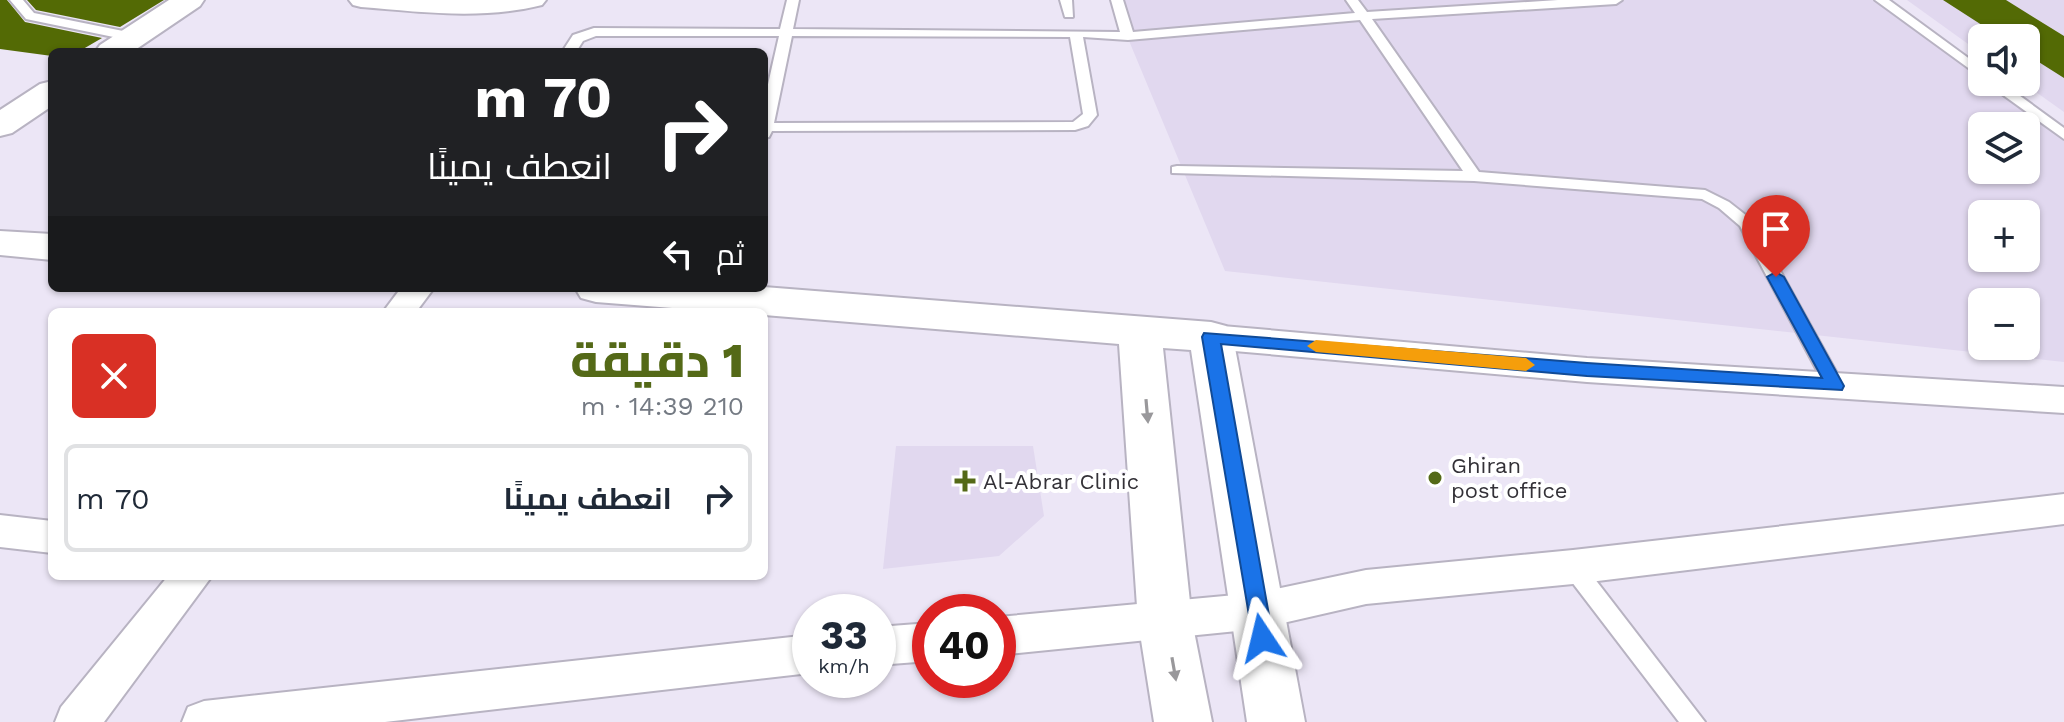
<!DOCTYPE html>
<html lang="ar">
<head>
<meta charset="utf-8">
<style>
  :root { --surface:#fff; --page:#f2f2f3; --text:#1f2937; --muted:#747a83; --line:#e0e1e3; --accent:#546917 }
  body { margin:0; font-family:"Work Sans",Cairo,sans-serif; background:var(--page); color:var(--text); direction:rtl; height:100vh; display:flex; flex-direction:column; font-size:30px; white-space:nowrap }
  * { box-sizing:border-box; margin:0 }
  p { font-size:26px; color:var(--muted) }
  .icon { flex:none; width:44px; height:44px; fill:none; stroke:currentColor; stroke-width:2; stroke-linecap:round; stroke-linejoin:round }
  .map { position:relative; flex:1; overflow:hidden; direction:ltr }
  .side { position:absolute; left:48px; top:308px; width:720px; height:272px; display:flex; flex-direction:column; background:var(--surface); border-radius:12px; box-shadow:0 2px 6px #0004; direction:rtl }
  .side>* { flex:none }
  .top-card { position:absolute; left:48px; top:48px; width:720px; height:244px; border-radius:12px; box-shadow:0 2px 6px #0004; direction:rtl; background:#202124; color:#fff; overflow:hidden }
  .controls { position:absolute; left:1968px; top:24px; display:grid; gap:16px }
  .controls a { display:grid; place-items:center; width:72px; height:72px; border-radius:12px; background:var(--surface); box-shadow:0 2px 6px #0004; font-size:40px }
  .speed { position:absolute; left:792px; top:594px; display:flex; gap:16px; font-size:40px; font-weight:700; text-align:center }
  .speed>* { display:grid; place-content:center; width:104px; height:104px; border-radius:50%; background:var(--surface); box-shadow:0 2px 6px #0004; line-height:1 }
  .speed small { font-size:20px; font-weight:400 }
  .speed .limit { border:12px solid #d22; background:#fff; color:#111 }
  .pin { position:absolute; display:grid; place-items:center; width:68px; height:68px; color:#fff; margin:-82px -34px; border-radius:50% 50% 50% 0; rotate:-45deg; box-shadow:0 0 8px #0007 }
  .pin .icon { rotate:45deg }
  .me { position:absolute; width:88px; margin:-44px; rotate:350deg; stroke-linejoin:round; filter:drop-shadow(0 0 6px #0008) }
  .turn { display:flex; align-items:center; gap:28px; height:168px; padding:0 24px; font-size:36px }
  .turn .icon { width:104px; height:104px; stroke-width:2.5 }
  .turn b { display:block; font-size:56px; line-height:68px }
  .then { display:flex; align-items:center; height:76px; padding:0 24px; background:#0003; gap:16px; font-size:30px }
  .round { display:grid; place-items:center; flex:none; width:84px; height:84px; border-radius:12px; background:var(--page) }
  .summary { display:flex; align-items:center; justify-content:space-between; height:136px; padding:0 24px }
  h1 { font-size:48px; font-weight:800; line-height:60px; color:var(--accent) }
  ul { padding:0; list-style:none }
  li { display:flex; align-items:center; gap:24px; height:108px; margin:0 16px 12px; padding:0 8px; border:4px solid var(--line); border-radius:12px }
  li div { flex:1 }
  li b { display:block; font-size:30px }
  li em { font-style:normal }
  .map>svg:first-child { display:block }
</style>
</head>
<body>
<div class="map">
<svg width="2064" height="722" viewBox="0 0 2064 722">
  <rect width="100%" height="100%" fill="#ece6f6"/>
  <path fill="#e1d8ef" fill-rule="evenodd" d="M 1112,0 L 1873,0 L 1982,77 L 1982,82 L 1989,82 L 2064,135 L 2064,362 L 1225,271 ZM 1982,126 L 2026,126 L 2026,170 L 1982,170 ZM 1982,214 L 2026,214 L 2026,258 L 1982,258 ZM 1982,302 L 2026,302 L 2026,346 L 1982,346 Z
    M 1907,0 L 2064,0 L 2064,112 L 2022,82 L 2026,82 L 2026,38 L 1982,38 L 1982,54 Z
    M 896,446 L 1033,446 L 1044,516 L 999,556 L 883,569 Z"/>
  <path fill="#536a05" d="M 0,0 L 7,0 L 25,22 L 102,38 L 78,52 L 52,52 L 52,56 L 0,49 Z
    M 27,0 L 164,0 L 120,27 L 36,10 Z
    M 1943,0 L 2006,0 L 2064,36 L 2064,78 L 2026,54 L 2026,38 L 2002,38 Z"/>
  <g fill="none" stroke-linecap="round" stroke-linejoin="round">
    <defs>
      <path id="lane" d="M 10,0 L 23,0 L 34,13 L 133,33 L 139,37 L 133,41 L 26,19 Z
        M 787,0 L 799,0 L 793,29 L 1120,32 L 1111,0 L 1123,0 L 1133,32 L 1355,13 L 1346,0 L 1358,0 L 1367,12 L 1558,0 L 1622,0 L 1616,4 L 1372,19 L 1479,172 L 1705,190 L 1729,202 L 1752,220 L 1844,386 L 1835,393 L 1828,391 L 1740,226 L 1719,208 L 1702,199 L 1474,181 L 1172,173 L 1172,167 L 1177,166 L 1463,171 L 1360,20 L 1128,40 L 1083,37 L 1097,115 L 1088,126 L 1075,130 L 772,131 L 769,137 L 764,138 L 764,102 L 779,36 L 596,36 L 583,41 L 576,52 L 562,52 L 573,35 L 594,28 L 780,29 ZM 792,36 L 1070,37 L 1083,114 L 1073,122 L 774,123 Z
        M 1060,0 L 1072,0 L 1073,17 L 1065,17 Z
        M 1875,0 L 1889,0 L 1982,68 L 1982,78 Z
        M 1985,82 L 2001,82 L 2064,128 L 2064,139 Z
        M 1573,558 L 1581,561 L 1705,722 L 1679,722 L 1565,573 L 1562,567 L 1565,561 Z"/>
      <path id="street" d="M 349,0 L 546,0 L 542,5 C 482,20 422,12 361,7 L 353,5 Z
        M 401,288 L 434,288 L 416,312 L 383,312 Z
        M 1211,325 L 1587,358 L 2064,387 L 2064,413 L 1587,382 L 1211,349 L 1199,345 L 1194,337 L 1199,329 Z
        M 2064,494 L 2064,524 L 1573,584 L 1366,604 L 1257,629 L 998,655 L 998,617 L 1257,593 L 1366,570 L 1573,550 Z
        M 0,515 L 52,521 L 52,553 L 0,547 Z
        M 168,576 L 212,576 L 104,722 L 55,722 L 61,707 Z
        M 930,623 L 930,661 L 878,665 L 878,627 Z
        M 810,635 L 810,673 L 385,722 L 182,722 L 188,707 L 204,701 Z"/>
      <path id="secondary" d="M 169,0 L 204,0 L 200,6 L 132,52 L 95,52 L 100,45 Z
        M 52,81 L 52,106 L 12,133 L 0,136 L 0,110 L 40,84 Z
        M 0,231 L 52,234 L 52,260 L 0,255 Z
        M 764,287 L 1211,322 L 1226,326 L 1233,337 L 1305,722 L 1247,722 L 1191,350 L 1163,348 L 1192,621 L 1212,722 L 1154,722 L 1138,621 L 1119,344 L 764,315 L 764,312 L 723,312 L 596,302 L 581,298 L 575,288 Z"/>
    </defs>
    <use href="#lane" stroke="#b8b3c2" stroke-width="4"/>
    <use href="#street" stroke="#b8b3c2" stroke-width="4"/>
    <use href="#secondary" stroke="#b8b3c2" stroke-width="4"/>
    <use href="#lane" fill="#fff" fill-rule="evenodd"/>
    <use href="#street" fill="#fff" fill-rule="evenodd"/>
    <use href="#secondary" fill="#fff" fill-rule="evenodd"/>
  </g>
  <defs><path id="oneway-solid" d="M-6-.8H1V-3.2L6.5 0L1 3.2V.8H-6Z" transform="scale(2)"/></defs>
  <g fill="#99989b">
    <use href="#oneway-solid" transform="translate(1147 411) rotate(85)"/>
    <use href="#oneway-solid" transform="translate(1174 669) rotate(80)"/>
  </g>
  <path fill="#1a73e8" stroke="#114b97" stroke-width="2" d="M 1776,272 L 1784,277 L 1844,386 L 1842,390 L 1587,376 L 1221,344 L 1273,638 L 1270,645 L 1262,648 L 1254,645 L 1202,337 L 1204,333 L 1587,363 L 1822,378 L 1767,277 Z"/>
  <path fill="#f59e0b" d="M 1316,340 L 1526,358 L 1535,365 L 1526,371 L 1316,352 L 1307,346 Z"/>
  <g fill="#546917" stroke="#fff" stroke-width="3">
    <circle cx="1435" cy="478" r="8"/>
    <path d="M961 469h8v8h8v8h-8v8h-8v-8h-8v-8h8z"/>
  </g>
  <g text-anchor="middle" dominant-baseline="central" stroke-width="8" stroke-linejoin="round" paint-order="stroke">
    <g font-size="22" fill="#333137" stroke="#fff" text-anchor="start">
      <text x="1451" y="465">Ghiran<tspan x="1451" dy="25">post office</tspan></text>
      <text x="983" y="481">Al-Abrar Clinic</text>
    </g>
  </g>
</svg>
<div class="controls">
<a><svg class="icon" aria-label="sound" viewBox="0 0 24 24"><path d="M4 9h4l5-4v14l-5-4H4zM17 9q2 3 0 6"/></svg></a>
<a><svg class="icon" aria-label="layers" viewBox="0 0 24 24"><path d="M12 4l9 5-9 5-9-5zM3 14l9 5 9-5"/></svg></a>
<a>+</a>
<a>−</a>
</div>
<div class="speed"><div>33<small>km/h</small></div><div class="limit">40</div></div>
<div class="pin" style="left:1776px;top:277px;background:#d93025"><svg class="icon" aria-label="arrive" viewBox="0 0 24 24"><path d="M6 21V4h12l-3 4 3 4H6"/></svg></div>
<svg class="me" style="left:1262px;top:638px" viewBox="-20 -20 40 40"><path d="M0-17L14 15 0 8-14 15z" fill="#1a73e8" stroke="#fff" stroke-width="4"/></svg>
<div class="top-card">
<div class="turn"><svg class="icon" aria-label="right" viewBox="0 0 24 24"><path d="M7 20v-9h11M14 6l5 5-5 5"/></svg><div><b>70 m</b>انعطف يمينًا</div></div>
<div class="then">ثم<svg class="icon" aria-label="left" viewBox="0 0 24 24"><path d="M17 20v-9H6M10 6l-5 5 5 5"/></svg></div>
</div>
<section class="side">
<div class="summary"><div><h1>1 دقيقة</h1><p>210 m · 14:39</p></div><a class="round" style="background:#d93025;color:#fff"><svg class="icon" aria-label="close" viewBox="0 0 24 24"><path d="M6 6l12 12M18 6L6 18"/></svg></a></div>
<ul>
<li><svg class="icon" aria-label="right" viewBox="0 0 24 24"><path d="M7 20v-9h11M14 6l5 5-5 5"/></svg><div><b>انعطف يمينًا</b></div><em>70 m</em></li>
</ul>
</section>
</div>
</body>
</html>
